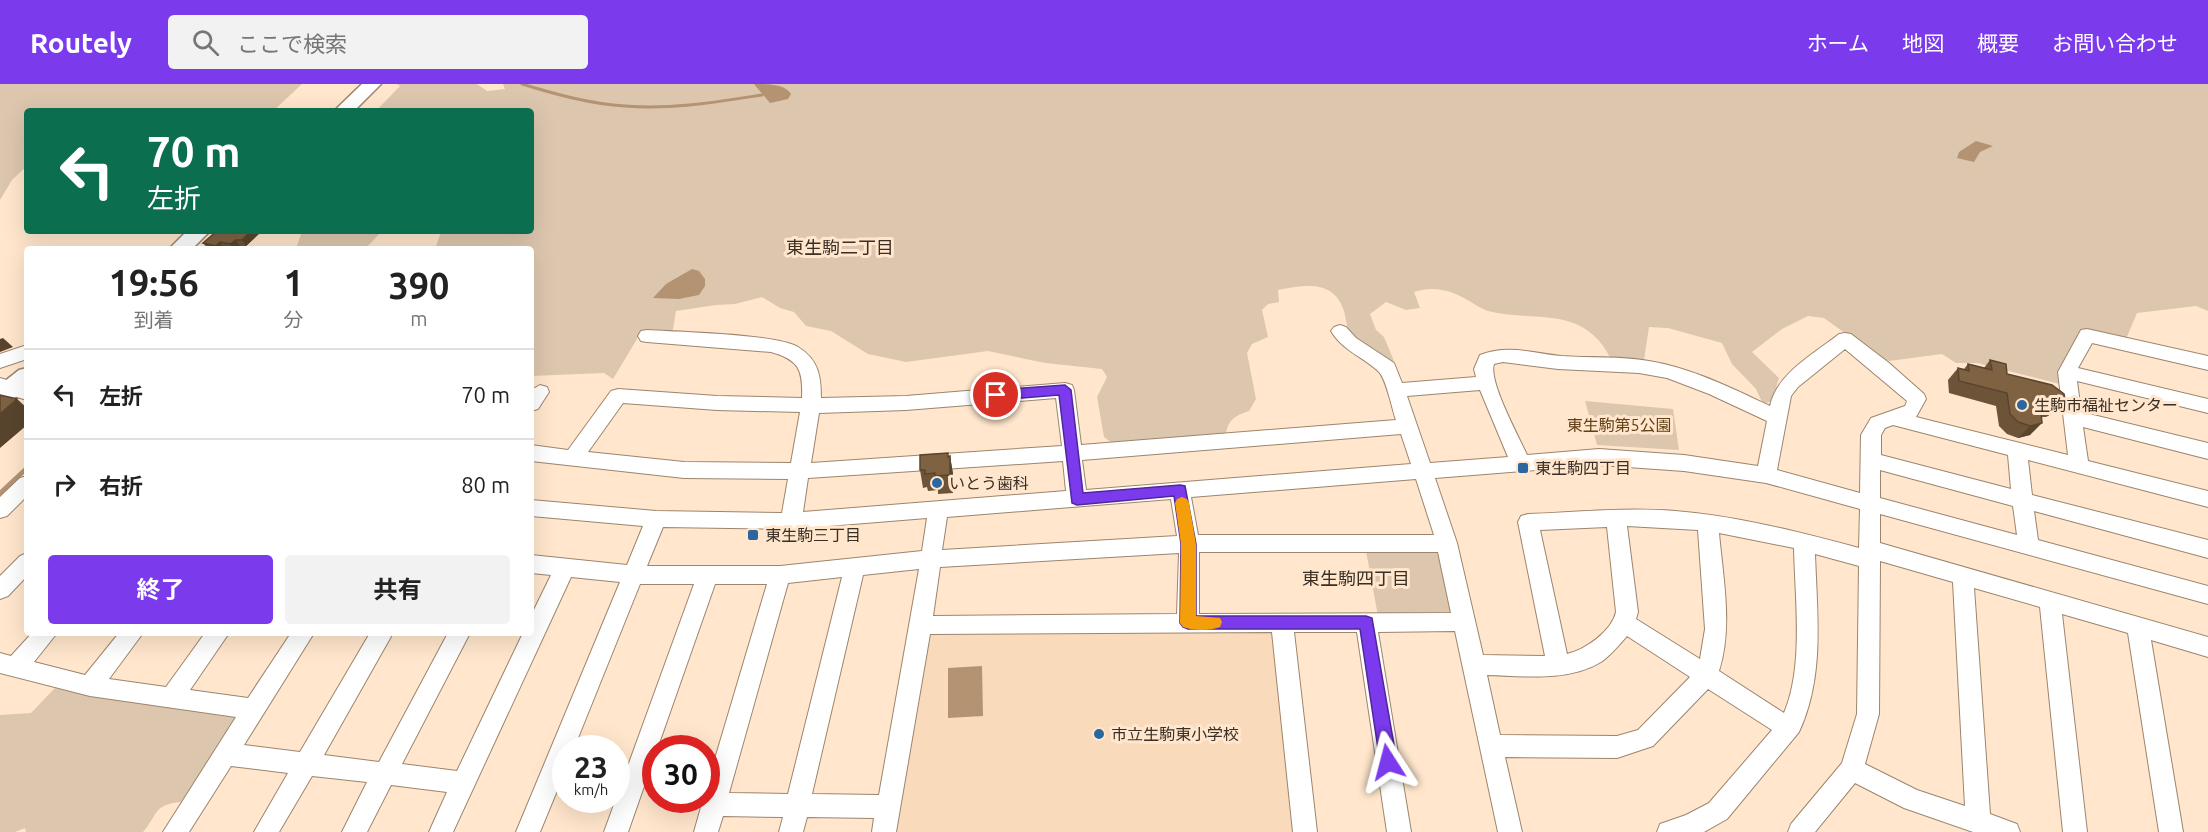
<!DOCTYPE html>
<html lang="ja">
<head>
<meta charset="utf-8">
<style>
  :root { --surface:#fff; --page:#f2f2f2; --text:#222; --muted:#767676; --line:#e0e0e0; --accent:#7c3aed }
  body { margin:0; font-family:Ubuntu,"Noto Sans JP",sans-serif; background:var(--page); color:var(--text); height:100vh; display:flex; flex-direction:column; font-size:22px; white-space:nowrap }
  * { box-sizing:border-box; margin:0 }
  p { font-size:20px; color:var(--muted) }
  .icon { flex:none; width:33px; height:33px; fill:none; stroke:currentColor; stroke-width:2; stroke-linecap:round; stroke-linejoin:round }
  .map { position:relative; flex:1; overflow:hidden }
  .details { position:absolute; left:24px; top:162px; width:510px; height:390px; display:flex; flex-direction:column; background:var(--surface); border-radius:6px; box-shadow:0 6px 24px #0002 }
  .details>* { flex:none }
  .top-card { position:absolute; left:24px; top:24px; width:510px; height:126px; border-radius:6px; box-shadow:0 6px 24px #0002; background:#0b6e4f; color:#fff; overflow:hidden }
  .speed { position:absolute; left:552px; top:651px; display:flex; gap:12px; font-size:30px; font-weight:700; text-align:center }
  .speed>* { display:grid; place-content:center; width:78px; height:78px; border-radius:50%; background:var(--surface); box-shadow:0 6px 24px #0002; line-height:1 }
  .speed small { font-size:15px; font-weight:400 }
  .speed .limit { border:9px solid #d22; background:#fff; color:#111 }
  .pin { position:absolute; display:grid; place-items:center; width:51px; height:51px; color:#fff; margin:-26px; border:3px solid #fff; border-radius:50%; box-shadow:0 2px 6px #0007 }
  .me { position:absolute; width:66px; margin:-33px; rotate:351deg; stroke-linejoin:round; filter:drop-shadow(0 0 4px #0008) }
  .turn { display:flex; align-items:center; gap:21px; height:126px; padding:0 24px; font-size:27px }
  .turn .icon { width:78px; height:78px; stroke-width:2.5 }
  .turn b { display:block; font-size:42px; line-height:51px }
  .eta { display:flex; justify-content:space-evenly; align-items:center; height:102px; text-align:center }
  .eta b { font-size:36px; font-weight:700; line-height:42px }
  .primary-button { display:flex; gap:12px; margin-top:auto; padding:12px 24px }
  .primary-button a { flex:1; height:69px; border-radius:6px; background:var(--accent); color:#fff; font-size:24px; font-weight:700; line-height:69px; text-align:center }
  .primary-button a+a { background:var(--page); color:var(--text) }
  ul { padding:0; list-style:none }
  li { display:flex; align-items:center; gap:18px; height:90px; padding:0 24px; border-top:2px solid var(--line) }
  li div { flex:1 }
  li b { display:block; font-size:22px }
  li em { font-style:normal }
  header { display:flex; align-items:center; gap:36px; box-sizing:border-box; height:84px; padding:0 30px; background:var(--accent); color:#fff }
  header strong { font-size:28px }
  nav { display:flex; gap:33px; margin-inline-start:auto; font-size:21px }
  .search { width:420px; height:54px; background:var(--page); display:flex; align-items:center; gap:15px; box-sizing:border-box; padding:0 21px; border-radius:6px; color:var(--muted); font-size:22px }
  .map>svg:first-child { display:block }
</style>
</head>
<body>
<header>
<strong>Routely</strong>
<div class="search"><svg class="icon" aria-label="search" viewBox="0 0 24 24"><circle cx="10" cy="10" r="6"/><path d="M15 15l6 6"/></svg>ここで検索</div>
<nav><a>ホーム</a><a>地図</a><a>概要</a><a>お問い合わせ</a></nav>
</header>
<div class="map">
<svg width="2208" height="748" viewBox="0 0 2208 748">
  <rect width="100%" height="100%" fill="#ffe6cc"/>
  <path fill="#f9dabb" d="M 1272,544 L 1298,748 L 895,748 L 926,551 L 933,546 Z"/>
  <path fill="#ddc6ae" d="M 0,0 L 302,0 L 273,27 L 27,27 L 27,82 L 12,96 L 0,116 Z
    M 397,0 L 477,0 L 487,7 L 505,5 L 503,0 L 2208,0 L 2208,227 L 2196,222 L 2137,229 L 2126,255 L 2081,246 L 2070,266 L 2060,300 L 1977,279 L 1956,279 L 1942,270 L 1889,277 L 1874,270 L 1824,234 L 1808,232 L 1782,245 L 1752,268 L 1779,294 L 1772,317 L 1763,320 L 1756,305 L 1732,280 L 1722,259 L 1668,244 L 1649,243 L 1644,276 L 1611,275 C 1583,220 1536,239 1488,227 C 1482,225 1476,221 1471,218 C 1453,207 1435,201 1414,208 L 1420,224 L 1406,226 L 1386,218 L 1370,230 L 1376,246 L 1384,253 L 1394,277 L 1386,278 C 1376,270 1361,263 1352,253 C 1347,247 1346,234 1344,227 C 1334,195 1304,201 1278,206 L 1279,218 L 1268,220 L 1262,226 L 1268,253 L 1252,260 L 1247,269 L 1256,315 L 1249,327 C 1235,332 1229,335 1226,349 L 1126,359 L 1112,359 L 1104,353 L 1097,313 L 1107,293 L 1102,285 L 1045,279 L 988,267 L 906,278 L 868,270 L 831,247 L 806,242 L 794,228 L 780,224 L 762,213 L 735,220 L 716,221 L 676,227 L 673,245 L 669,251 L 640,250 L 613,295 L 604,289 L 531,292 L 531,165 L 435,165 L 440,151 L 439,147 L 531,147 L 531,27 L 376,27 L 400,2 Z
    M 302,147 L 382,147 L 365,165 L 296,165 Z
    M 1585,317 L 1673,325 L 1679,366 L 1597,361 Z
    M 1433,466 L 1441,471 L 1452,526 L 1447,532 L 1378,532 L 1366,467 Z
    M 55,604 L 237,633 L 181,718 C 153,721 159,729 143,748 L 26,748 L 25,744 L 15,748 L 0,748 L 0,631 L 31,629 Z"/>
  <path fill="#b39371" d="M 754,0 C 767,0 785,0 791,10 L 788,15 L 770,19 Z
    M 1976,57 L 1993,62 L 1980,68 L 1974,78 L 1957,74 L 1959,68 Z
    M 692,185 L 699,187 L 705,195 L 705,202 L 699,211 L 679,215 L 653,214 L 666,200 Z
    M 982,582 L 983,632 L 948,634 L 948,584 Z"/>
  <g fill="none" stroke-linecap="round" stroke-linejoin="round">
    <path stroke="#b39371" stroke-width="3" d="M 522,0 C 555,10 590,20 625,22 C 671,26 717,18 762,11"/>
    <path stroke="#b39371" stroke-width="4.5" d="M 0,409 L 27,384"/>
    <defs>
      <path id="minor" d="M 1340,241 L 1346,243 L 1356,254 L 1394,279 L 1402,299 L 1476,293 L 1474,285 L 1480,271 C 1508,260 1532,269 1561,272 C 1590,274 1620,272 1649,277 C 1692,284 1731,304 1770,322 C 1777,289 1814,270 1839,250 L 1845,249 L 1851,250 L 1889,279 L 1924,310 L 1926,315 L 1916,333 L 2068,371 L 2058,288 L 2081,246 L 2087,245 L 2208,272 L 2208,286 L 2092,259 L 2078,284 L 2208,315 L 2208,329 L 2077,297 L 2081,328 L 2208,359 L 2208,375 L 2083,343 L 2088,377 L 2208,407 L 2208,423 L 2028,376 L 2032,411 L 2208,456 L 2208,474 L 2034,427 L 2038,456 L 2208,502 L 2208,520 L 1880,430 L 1880,459 L 2208,553 L 2208,573 L 2151,556 L 2183,748 L 2159,748 L 2128,549 L 2062,530 L 2087,748 L 2063,748 L 2040,523 L 1974,504 L 1990,730 L 2017,740 L 2020,748 L 1973,748 L 1904,724 L 1855,699 L 1815,748 L 1788,748 L 1791,740 L 1842,679 L 1857,630 L 1859,482 L 1815,470 C 1817,530 1825,592 1799,648 L 1727,735 L 1704,748 L 1657,748 L 1660,740 L 1686,731 L 1709,719 L 1772,646 L 1708,605 L 1653,662 L 1617,674 L 1505,673 L 1522,748 L 1498,748 L 1455,547 L 1378,548 L 1411,748 L 1387,748 L 1357,548 L 1294,548 L 1317,748 L 1293,748 L 1272,548 L 930,550 L 896,748 L 872,748 L 874,734 L 807,733 L 803,748 L 779,748 L 783,733 L 723,732 L 718,748 L 694,748 L 703,716 L 706,716 L 706,705 L 767,500 L 715,500 L 628,748 L 604,748 L 694,500 L 640,500 L 574,664 L 566,664 L 566,685 L 540,748 L 516,748 L 620,498 L 571,493 L 453,748 L 429,748 L 447,708 L 391,701 L 367,748 L 342,748 L 367,698 L 312,692 L 279,748 L 254,748 L 288,689 L 231,682 L 189,748 L 163,748 L 236,633 L 90,612 L 0,589 L 0,569 L 11,572 L 32,549 L 57,549 L 34,578 L 85,591 L 119,549 L 143,549 L 109,595 L 166,603 L 205,549 L 229,549 L 190,606 L 248,614 L 291,549 L 314,549 L 244,661 L 300,668 L 370,549 L 393,549 L 324,671 L 379,678 L 448,549 L 470,549 L 402,680 L 457,687 L 523,549 L 531,549 L 531,532 L 551,491 L 531,489 L 531,471 L 627,481 L 643,442 L 531,432 L 531,416 L 656,427 L 782,429 L 788,395 L 684,394 L 531,377 L 531,361 L 568,366 L 611,307 L 618,305 L 717,312 L 802,314 C 803,287 800,276 771,268 L 647,258 L 641,257 L 638,252 L 641,247 L 647,246 C 678,248 776,250 798,263 C 819,276 821,293 821,314 L 906,312 L 1065,299 L 1072,301 L 1074,306 L 1081,361 L 1396,336 C 1392,325 1386,293 1378,287 C 1362,272 1343,267 1331,247 L 1334,243 ZM 1845,265 L 1907,317 L 1905,322 L 1871,334 L 1861,351 L 1860,409 L 1777,386 L 1791,312 L 1798,303 ZM 1503,278 L 1558,285 L 1639,289 L 1667,294 L 1709,310 L 1767,337 L 1758,382 L 1684,371 L 1599,365 L 1527,371 C 1519,353 1488,297 1494,280 ZM 1480,306 L 1508,373 L 1430,379 L 1407,312 ZM 1056,314 L 1062,362 L 811,379 L 819,329 L 906,326 ZM 623,319 L 717,326 L 800,328 L 791,379 L 684,378 L 588,368 ZM 1893,341 L 2008,371 L 2011,405 L 1881,371 L 1881,351 L 1885,344 ZM 1401,350 L 1411,380 L 1086,406 L 1082,376 ZM 1063,377 L 1066,407 L 803,428 L 808,394 ZM 1599,381 L 1684,387 L 1766,399 L 1860,425 L 1859,464 C 1799,448 1738,432 1675,427 C 1626,423 1577,428 1528,430 L 1521,432 L 1518,438 L 1545,572 L 1483,571 L 1457,459 L 1435,394 ZM 1880,386 L 2013,422 L 2017,451 L 1880,414 ZM 1416,395 L 1434,451 L 1198,451 L 1191,413 ZM 1171,415 L 1177,452 L 942,466 L 947,433 ZM 927,434 L 922,467 L 780,482 L 647,482 L 663,443 L 791,445 ZM 1627,442 L 1698,446 L 1705,545 L 1700,575 L 1636,535 L 1638,528 ZM 1607,443 L 1616,528 C 1612,547 1585,566 1567,570 L 1540,446 ZM 1719,449 L 1794,464 C 1795,515 1804,582 1784,629 L 1719,587 C 1733,543 1723,494 1719,449 ZM 1199,468 L 1438,468 L 1451,529 L 1199,530 ZM 1179,469 L 1177,530 L 933,532 L 940,483 ZM 1880,477 L 1953,498 L 1965,722 L 1917,706 L 1865,680 L 1879,630 ZM 919,485 L 879,711 L 812,710 L 863,491 ZM 842,493 L 788,710 L 729,709 L 788,499 ZM 1627,552 L 1690,593 L 1638,646 L 1617,652 L 1500,651 L 1487,591 C 1523,592 1569,598 1601,578 C 1610,572 1620,560 1627,552 Z
        M 27,261 L 27,275 L 0,284 L 0,270 Z
        M 0,294 L 27,302 L 27,316 L 0,308 Z
        M 540,301 L 547,303 L 549,308 L 538,325 L 531,327 L 531,306 Z
        M 27,392 L 27,412 L 7,432 L 0,434 L 0,413 L 20,394 Z
        M 27,469 L 27,492 L 8,512 L 0,515 L 0,492 L 20,472 Z"/>
      <path id="major" d="M 362,0 L 381,0 L 354,27 L 334,27 Z
        M 187,147 L 210,147 L 192,165 L 169,165 Z
        M 27,284 L 27,304 L 8,319 L 0,322 L 0,301 L 19,286 Z"/>
    </defs>
    <use href="#minor" stroke="#9c856e" stroke-width="2"/>
    <use href="#major" stroke="#9c856e" stroke-width="3"/>
    <use href="#minor" fill="#fff" fill-rule="evenodd"/>
    <use href="#major" fill="#fff" fill-rule="evenodd"/>
  </g>
  <path fill="#6d5439" d="M 262,147 L 246,162 L 240,162 L 236,165 L 224,164 L 223,165 L 208,165 L 203,159 L 231,149 Z
    M 1990,276 L 2007,290 L 2065,315 L 2054,328 L 2046,333 L 2041,333 L 2030,351 L 2018,354 L 2007,350 L 1999,342 L 1996,322 L 1949,309 L 1948,296 L 1958,284 L 1964,285 L 1968,280 L 1984,284 Z
    M 950,372 L 953,390 L 953,409 L 938,410 L 938,406 L 928,407 L 927,403 L 923,404 L 920,386 Z"/>
  <path fill="#59452e" d="M 251,147 L 262,147 L 246,162 L 242,156 Z
    M 236,156 L 240,162 L 234,165 L 230,160 Z
    M 220,158 L 224,164 L 223,165 L 218,165 L 216,162 Z
    M 3,254 L 13,263 L 0,268 L 0,255 Z
    M 17,315 L 27,324 L 27,341 L 0,364 L 0,330 Z
    M 2065,315 L 2054,328 L 2046,333 L 2057,321 Z
    M 2042,339 L 2030,351 L 2018,354 L 2030,342 Z
    M 950,372 L 953,390 L 953,409 L 948,373 L 950,386 Z"/>
  <path fill="#7f6242" stroke="#59452e" stroke-width="1.5" d="M 217,147 L 231,149 L 233,147 L 251,147 L 242,156 L 236,156 L 230,160 L 220,158 L 216,162 L 203,159 Z
    M 1990,276 L 2006,280 L 2007,290 L 2052,301 L 2064,310 L 2065,315 L 2057,321 L 2040,319 L 2042,339 L 2030,342 L 2018,338 L 2010,330 L 2007,309 L 1959,297 L 1958,284 L 1969,287 L 1968,280 L 1992,286 Z
    M 0,311 L 17,315 L 0,330 Z
    M 948,369 L 948,373 L 950,372 L 950,391 L 935,392 L 935,389 L 925,390 L 925,386 L 920,386 L 920,371 Z"/>
  <path fill="#7c3aed" stroke="#51269a" stroke-width="1.5" d="M 1065,301 L 1071,306 L 1083,409 L 1180,401 L 1185,402 L 1196,460 L 1196,532 L 1366,532 L 1372,534 L 1397,678 L 1394,684 L 1388,686 L 1383,684 L 1380,678 L 1360,545 L 1188,545 L 1183,543 L 1180,539 L 1181,460 L 1174,412 L 1077,421 L 1072,419 L 1059,311 L 996,316 L 990,311 L 996,306 Z"/>
  <path fill="#f59e0b" d="M 1182,413 L 1187,415 L 1189,419 L 1196,460 L 1196,532 L 1220,534 L 1222,538 L 1220,543 C 1210,547 1193,547 1183,543 L 1180,539 L 1181,460 L 1175,419 L 1177,415 Z"/>
  <g fill="#29679e" stroke="#ffe6cc" stroke-width="2">
    <circle cx="2022" cy="321" r="6"/>
    <rect x="1517" y="378" width="12" height="12" rx="3"/>
    <circle cx="937" cy="399" r="6"/>
    <rect x="747" y="445" width="12" height="12" rx="3"/>
    <circle cx="1099" cy="650" r="6"/>
  </g>
  <g text-anchor="middle" dominant-baseline="central" stroke-width="6" stroke-linejoin="round" paint-order="stroke">
    <g font-size="16" fill="#392f25" stroke="#ffe6cc" text-anchor="start">
      <text x="2034" y="321">生駒市福祉センター</text>
      <text x="1535" y="384">東生駒四丁目</text>
      <text x="949" y="399">いとう歯科</text>
      <text x="765" y="451">東生駒三丁目</text>
      <text x="1111" y="650">市立生駒東小学校</text>
    </g>
    <g font-size="16" fill="#614017" stroke="#ffe6cc">
      <text x="1619" y="341">東生駒第5公園</text>
    </g>
    <g font-size="18" fill="#392f25" stroke="#ffe6cc">
      <text x="840" y="163">東生駒二丁目</text>
      <text x="1356" y="494">東生駒四丁目</text>
    </g>
  </g>
</svg>
<div class="speed"><div>23<small>km/h</small></div><div class="limit">30</div></div>
<div class="pin" style="left:996px;top:311px;background:#d93025"><svg class="icon" aria-label="arrive" viewBox="0 0 24 24"><path d="M6 21V4h12l-3 4 3 4H6"/></svg></div>
<svg class="me" style="left:1388px;top:678px" viewBox="-20 -20 40 40"><path d="M0-17L14 15 0 8-14 15z" fill="#7c3aed" stroke="#fff" stroke-width="4"/></svg>
<div class="top-card">
<div class="turn"><svg class="icon" aria-label="left" viewBox="0 0 24 24"><path d="M17 20v-9H6M10 6l-5 5 5 5"/></svg><div><b>70 m</b>左折</div></div>
</div>
<section class="details">
<div class="eta">
<div><b>19:56</b><p>到着</p></div>
<div><b>1</b><p>分</p></div>
<div><b>390</b><p>m</p></div>
</div>
<ul>
<li><svg class="icon" aria-label="left" viewBox="0 0 24 24"><path d="M17 20v-9H6M10 6l-5 5 5 5"/></svg><div><b>左折</b></div><em>70 m</em></li>
<li><svg class="icon" aria-label="right" viewBox="0 0 24 24"><path d="M7 20v-9h11M14 6l5 5-5 5"/></svg><div><b>右折</b></div><em>80 m</em></li>
</ul>
<div class="primary-button"><a>終了</a><a>共有</a></div>
</section>
</div>
</body>
</html>
